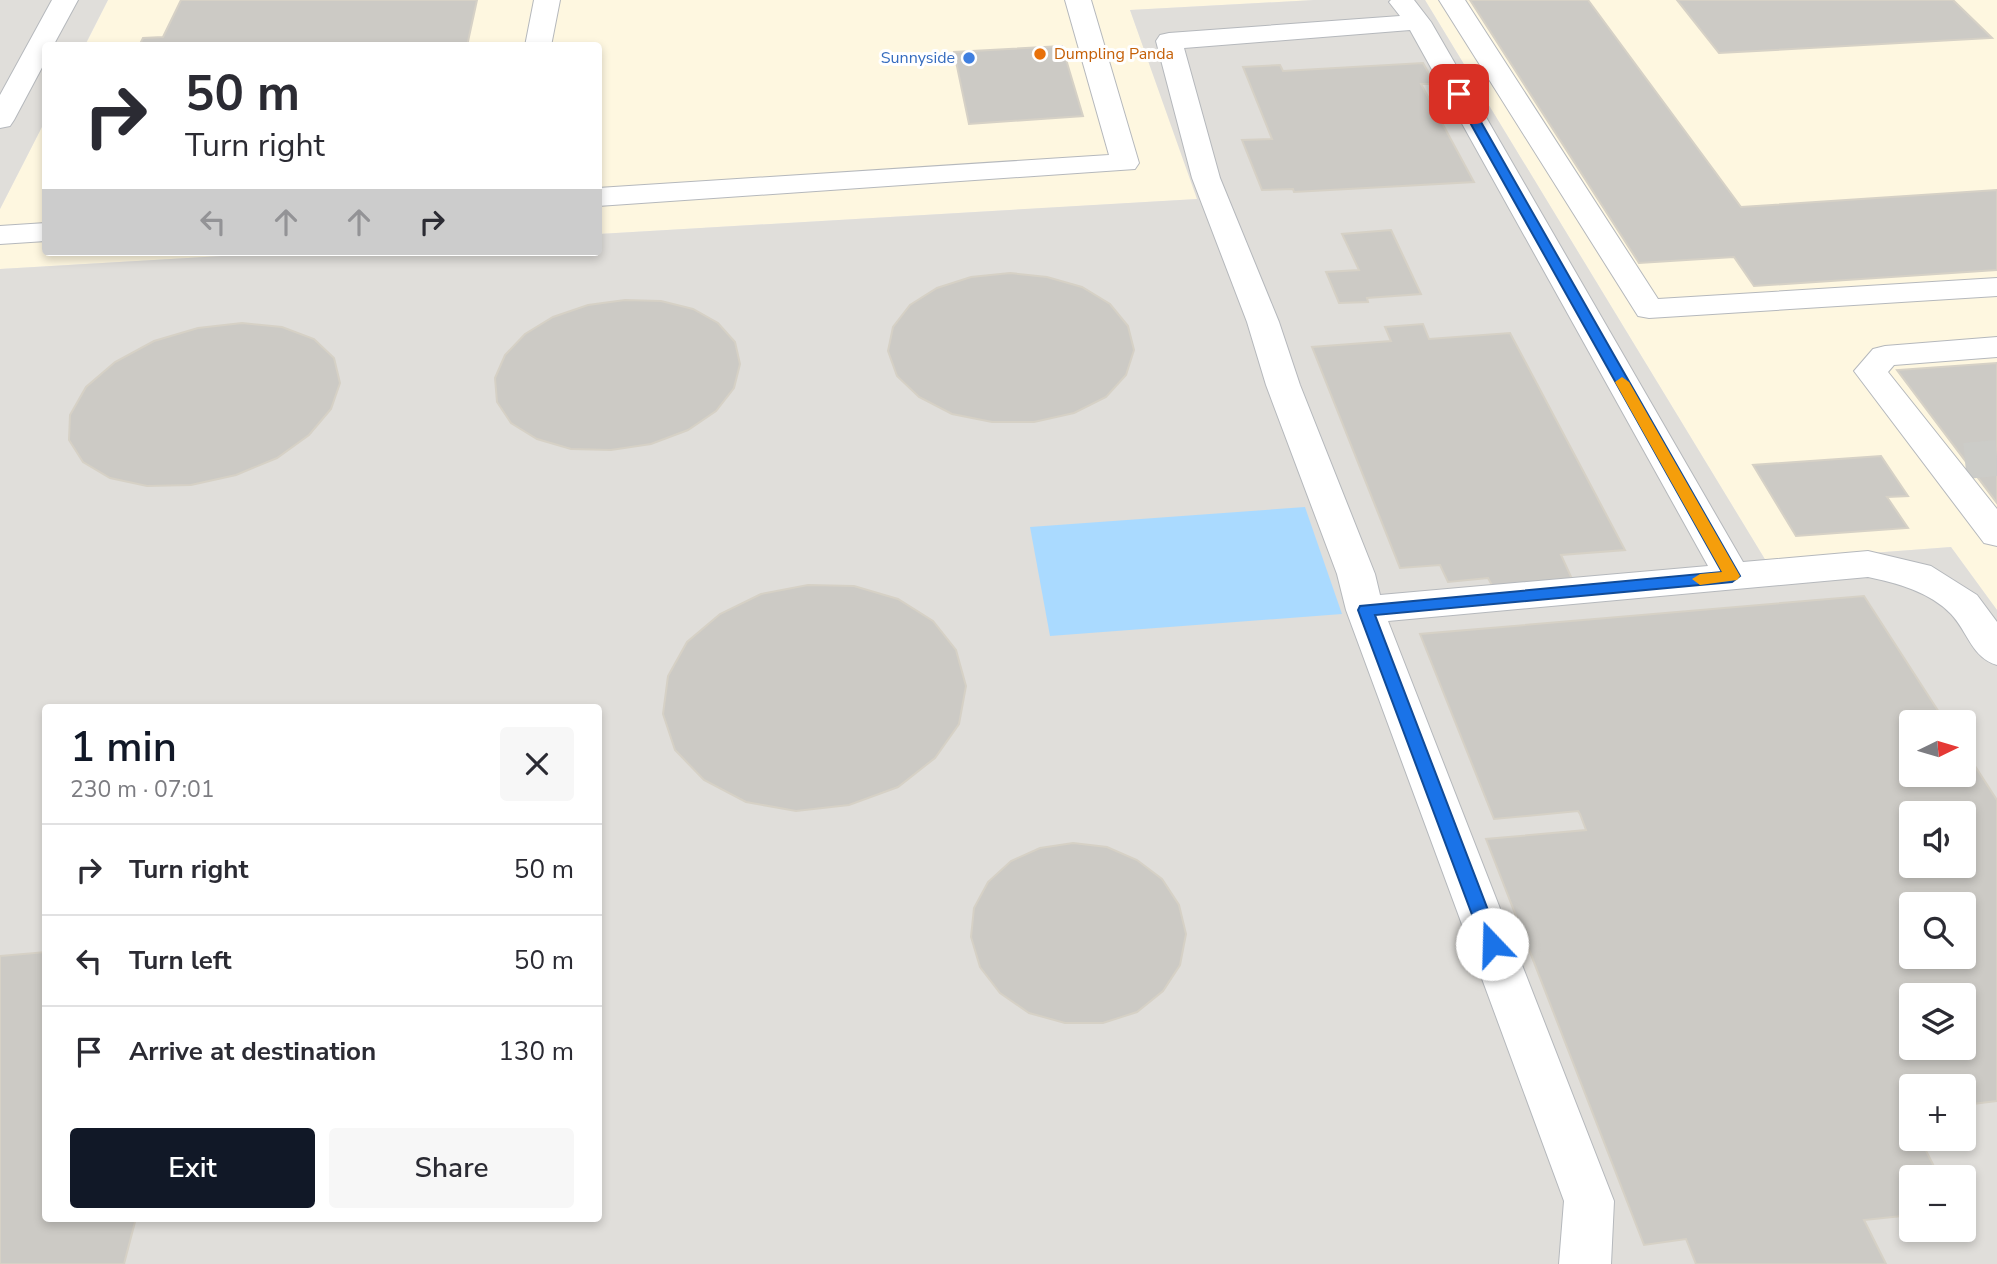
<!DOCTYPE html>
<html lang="en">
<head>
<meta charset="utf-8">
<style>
  :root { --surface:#fff; --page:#f7f7f7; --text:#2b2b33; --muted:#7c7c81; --line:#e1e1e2; --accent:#111827 }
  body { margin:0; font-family:"Nunito Sans",sans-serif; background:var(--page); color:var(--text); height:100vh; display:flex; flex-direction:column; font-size:26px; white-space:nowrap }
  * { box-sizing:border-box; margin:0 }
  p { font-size:23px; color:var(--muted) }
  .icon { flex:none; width:38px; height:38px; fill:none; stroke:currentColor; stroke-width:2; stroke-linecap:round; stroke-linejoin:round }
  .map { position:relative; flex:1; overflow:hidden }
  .side { position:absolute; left:42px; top:704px; width:560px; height:518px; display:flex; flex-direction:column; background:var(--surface); border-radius:7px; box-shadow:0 4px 10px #0003 }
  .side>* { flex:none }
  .hud { position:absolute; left:42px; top:42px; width:560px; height:214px; border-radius:7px; box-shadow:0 4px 10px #0003; background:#fff; color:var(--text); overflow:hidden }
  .needle { width:46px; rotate:85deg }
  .buttons { position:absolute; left:1899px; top:710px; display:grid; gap:14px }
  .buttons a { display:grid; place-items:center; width:77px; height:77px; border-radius:7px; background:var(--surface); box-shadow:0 4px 10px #0003; font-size:35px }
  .pin { position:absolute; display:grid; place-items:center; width:60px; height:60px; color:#fff; margin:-30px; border-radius:14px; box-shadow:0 4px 10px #0006 }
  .me { position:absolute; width:77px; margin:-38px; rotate:339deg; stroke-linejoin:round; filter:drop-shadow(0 0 5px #0008) }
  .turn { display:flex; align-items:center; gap:24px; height:147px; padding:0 28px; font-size:32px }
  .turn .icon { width:91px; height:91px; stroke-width:2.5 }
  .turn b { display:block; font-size:49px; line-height:60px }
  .lanes { display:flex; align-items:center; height:66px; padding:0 28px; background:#0003; justify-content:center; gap:35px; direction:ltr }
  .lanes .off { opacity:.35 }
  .round { display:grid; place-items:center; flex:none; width:74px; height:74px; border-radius:7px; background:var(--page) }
  .overview { display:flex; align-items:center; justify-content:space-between; height:119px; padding:0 28px }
  h1 { font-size:42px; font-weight:600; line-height:52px; color:var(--accent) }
  .cta { display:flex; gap:14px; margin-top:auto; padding:14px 28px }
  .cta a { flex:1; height:80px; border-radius:7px; background:var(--accent); color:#fff; font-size:28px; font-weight:600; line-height:80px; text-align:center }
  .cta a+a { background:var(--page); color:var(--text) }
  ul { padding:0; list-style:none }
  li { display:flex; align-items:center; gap:21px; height:91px; padding:0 28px; border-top:2px solid var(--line) }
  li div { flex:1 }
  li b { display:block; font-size:26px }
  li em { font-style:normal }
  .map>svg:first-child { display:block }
</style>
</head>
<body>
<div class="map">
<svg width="1997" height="1264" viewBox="0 0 1997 1264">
  <rect width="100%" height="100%" fill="#f1efe8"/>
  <path fill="#fef7e0" d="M 108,0 L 1314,0 L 1130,10 L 1198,199 L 599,234 L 598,46 L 85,46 Z
    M 1425,0 L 1997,0 L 1997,610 L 1951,547 L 1766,561 Z
    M 45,121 L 46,252 L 292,252 L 0,269 L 0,209 Z"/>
  <path fill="#e0deda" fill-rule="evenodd" d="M 0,0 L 108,0 L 85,45 L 46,46 L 45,121 L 0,209 Z
    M 1314,0 L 1425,0 L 1766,561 L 1951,547 L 1997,610 L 1997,1264 L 0,1264 L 0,269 L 292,252 L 598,252 L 599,234 L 1197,199 L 1130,10 ZM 46,707 L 598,707 L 598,1218 L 46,1218 ZM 1911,723 L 1964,723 L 1964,775 L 1911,775 ZM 1911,814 L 1964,814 L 1964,866 L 1911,866 ZM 1911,905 L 1964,905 L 1964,957 L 1911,957 ZM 1911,996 L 1964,996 L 1964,1048 L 1911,1048 ZM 1911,1087 L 1964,1087 L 1964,1139 L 1911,1139 ZM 1911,1178 L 1964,1178 L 1964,1230 L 1911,1230 Z"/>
  <path fill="#aadaff" d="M 1305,507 L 1342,614 L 1050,636 L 1030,527 Z"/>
  <path fill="#cccac5" stroke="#d6d1c6" stroke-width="2" fill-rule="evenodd" d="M 181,0 L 477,0 L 467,46 L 139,46 L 143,38 L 163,37 Z
    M 1470,0 L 1588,0 L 1741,207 L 1997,190 L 1997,270 L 1754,286 L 1734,257 L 1639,263 Z
    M 1677,0 L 1953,0 L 1992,38 L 1719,53 Z
    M 1062,46 L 1083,116 L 969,124 L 954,52 Z
    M 1423,63 L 1435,84 L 1421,84 L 1474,182 L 1294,192 L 1293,189 L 1262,190 L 1242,140 L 1272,139 L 1243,67 L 1280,65 L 1283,71 Z
    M 1391,230 L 1421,294 L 1367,298 L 1368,302 L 1339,303 L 1326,272 L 1359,270 L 1342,234 Z
    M 1010,273 L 1047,277 L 1082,287 L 1110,304 L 1128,326 L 1134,350 L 1126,375 L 1106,397 L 1074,413 L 1034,422 L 992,422 L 952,414 L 919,397 L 897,376 L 888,351 L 893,327 L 910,305 L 937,288 L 971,277 Z
    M 625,300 L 661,301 L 693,309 L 718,323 L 735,342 L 740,364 L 734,388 L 716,411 L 688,430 L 651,444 L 611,450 L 571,449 L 537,439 L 511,423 L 497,402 L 495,378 L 505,355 L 525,334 L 553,317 L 588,305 Z
    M 242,323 L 282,327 L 314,339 L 334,358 L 340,383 L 331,409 L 309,435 L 277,458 L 236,475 L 191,485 L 147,486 L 110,478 L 83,462 L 69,440 L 70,415 L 86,387 L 115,362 L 154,341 L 198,328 Z
    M 1423,324 L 1429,339 L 1510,333 L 1625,550 L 1561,555 L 1573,581 L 1493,587 L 1488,578 L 1448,582 L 1440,565 L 1400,568 L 1312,347 L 1391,341 L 1385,327 Z
    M 1997,363 L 1997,503 L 1897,370 Z
    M 1881,456 L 1908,496 L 1887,497 L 1908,528 L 1796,536 L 1753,465 Z
    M 808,585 L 854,586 L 898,599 L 933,621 L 956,650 L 966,686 L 959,724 L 935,758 L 898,787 L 849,805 L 796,811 L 746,802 L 704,780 L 675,750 L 663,714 L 668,676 L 687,642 L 720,614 L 761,594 Z
    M 1864,596 L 1946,723 L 1911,723 L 1911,775 L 1964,775 L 1964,749 L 1997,800 L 1997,1101 L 1964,1105 L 1964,1087 L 1911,1087 L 1911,1110 L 1905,1111 L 1911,1122 L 1911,1139 L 1920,1139 L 1940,1178 L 1911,1178 L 1911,1215 L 1864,1220 L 1886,1264 L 1696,1264 L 1686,1239 L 1644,1245 L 1486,839 L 1586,830 L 1580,814 L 1578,811 L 1494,819 L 1420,634 ZM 1911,814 L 1964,814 L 1964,866 L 1911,866 ZM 1911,905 L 1964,905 L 1964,957 L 1911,957 ZM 1911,996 L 1964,996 L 1964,1048 L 1911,1048 Z
    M 1073,843 L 1107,847 L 1137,860 L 1162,879 L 1179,905 L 1186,934 L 1180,965 L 1163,991 L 1137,1012 L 1103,1023 L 1065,1023 L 1029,1013 L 1000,993 L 980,967 L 971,937 L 974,908 L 988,882 L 1011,861 L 1040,848 Z
    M 46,952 L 46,1218 L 136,1218 L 124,1264 L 0,1264 L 0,956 Z"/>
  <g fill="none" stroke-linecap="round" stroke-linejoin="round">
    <path stroke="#ccccc8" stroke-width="36" stroke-dasharray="36 18" stroke-linecap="butt" d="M 1965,461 L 1997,458"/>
    <defs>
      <path id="minor" d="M 52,0 L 78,0 L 53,46 L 46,46 L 46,60 L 14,120 L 10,126 L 0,128 L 0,95 Z
        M 534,0 L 560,0 L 551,46 L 525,46 Z
        M 1065,0 L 1091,0 L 1139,163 L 1135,169 L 598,206 L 598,188 L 1109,155 Z
        M 1391,0 L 1414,0 L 1431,22 L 1743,562 L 1868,551 L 1931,566 L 1977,595 L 1997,622 L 1997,665 C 1972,658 1968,632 1951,614 C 1930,592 1897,583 1868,577 L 1388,621 L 1614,1201 L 1611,1264 L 1559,1264 L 1564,1201 L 1346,610 L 1337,574 L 1266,385 L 1247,322 L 1192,178 L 1156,41 L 1160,35 L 1169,33 L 1400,16 L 1389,2 ZM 1410,30 L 1708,566 L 1380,595 L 1375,574 L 1300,385 L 1279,322 L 1220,178 L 1184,48 Z
        M 1439,0 L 1465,0 L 1658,299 L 1997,278 L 1997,296 L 1649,318 L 1638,316 Z
        M 46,223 L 46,241 L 0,244 L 0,226 Z
        M 1997,337 L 1997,357 L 1894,365 L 1888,372 L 1997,509 L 1997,546 L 1984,543 L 1854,371 L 1873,349 L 1885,346 Z"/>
    </defs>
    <use href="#minor" stroke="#b5b8bc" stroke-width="2"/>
    <use href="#minor" fill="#fff" fill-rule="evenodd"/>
  </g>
  <path fill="#1a73e8" stroke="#114b97" stroke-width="2" d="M 1455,92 L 1465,94 L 1740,576 L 1732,582 L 1375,615 L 1501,944 L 1499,950 L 1492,952 L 1485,950 L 1483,944 L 1358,610 L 1360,606 L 1722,572 L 1454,94 Z"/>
  <path fill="#f59e0b" d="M 1622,377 L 1629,382 L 1740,576 L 1737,580 L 1700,585 L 1692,579 L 1700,574 L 1722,572 L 1615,382 Z"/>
  <circle fill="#e8710a" stroke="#fff" stroke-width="2.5" cx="1040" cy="54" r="7"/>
  <circle fill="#3f7fe0" stroke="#fff" stroke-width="2.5" cx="969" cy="58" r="7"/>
  <g text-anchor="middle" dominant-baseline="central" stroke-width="6" stroke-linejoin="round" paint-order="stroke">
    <g font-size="16" fill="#c56008" stroke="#fff" text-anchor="start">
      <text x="1054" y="54">Dumpling Panda</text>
    </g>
    <g font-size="16" fill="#366cbe" stroke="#fff" text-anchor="end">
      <text x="955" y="58">Sunnyside</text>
    </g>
  </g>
</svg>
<div class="buttons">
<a><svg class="needle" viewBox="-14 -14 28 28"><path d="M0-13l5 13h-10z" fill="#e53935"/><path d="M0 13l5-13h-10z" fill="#7c7c81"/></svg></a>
<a><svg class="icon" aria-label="sound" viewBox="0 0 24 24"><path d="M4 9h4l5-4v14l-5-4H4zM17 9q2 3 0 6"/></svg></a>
<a><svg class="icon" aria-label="search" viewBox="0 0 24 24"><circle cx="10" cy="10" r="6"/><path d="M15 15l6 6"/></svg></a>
<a><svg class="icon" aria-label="layers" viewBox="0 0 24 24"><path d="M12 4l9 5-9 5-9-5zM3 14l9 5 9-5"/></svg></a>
<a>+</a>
<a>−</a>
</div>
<div class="pin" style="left:1459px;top:94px;background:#d93025"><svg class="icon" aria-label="arrive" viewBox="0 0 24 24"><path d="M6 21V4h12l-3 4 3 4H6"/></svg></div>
<svg class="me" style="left:1492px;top:944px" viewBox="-20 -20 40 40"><circle r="19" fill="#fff"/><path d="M0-13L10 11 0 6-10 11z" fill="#1a73e8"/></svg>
<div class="hud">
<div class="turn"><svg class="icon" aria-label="right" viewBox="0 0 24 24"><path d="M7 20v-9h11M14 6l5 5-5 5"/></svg><div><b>50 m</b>Turn right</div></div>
<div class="lanes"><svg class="icon off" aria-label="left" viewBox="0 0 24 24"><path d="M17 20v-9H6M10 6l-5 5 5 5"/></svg><svg class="icon off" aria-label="ahead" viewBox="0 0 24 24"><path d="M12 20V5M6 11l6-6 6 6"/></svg><svg class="icon off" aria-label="ahead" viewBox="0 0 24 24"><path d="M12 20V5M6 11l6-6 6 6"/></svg><svg class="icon" aria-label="right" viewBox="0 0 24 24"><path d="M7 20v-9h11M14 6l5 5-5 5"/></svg></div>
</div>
<section class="side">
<div class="overview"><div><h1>1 min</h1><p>230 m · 07:01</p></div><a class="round"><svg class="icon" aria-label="close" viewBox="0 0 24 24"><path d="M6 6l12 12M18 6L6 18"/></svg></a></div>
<ul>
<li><svg class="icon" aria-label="right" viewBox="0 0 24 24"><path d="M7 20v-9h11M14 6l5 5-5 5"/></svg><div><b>Turn right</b></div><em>50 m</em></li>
<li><svg class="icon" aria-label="left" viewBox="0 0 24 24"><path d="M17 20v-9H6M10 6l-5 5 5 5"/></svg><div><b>Turn left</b></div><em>50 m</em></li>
<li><svg class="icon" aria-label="arrive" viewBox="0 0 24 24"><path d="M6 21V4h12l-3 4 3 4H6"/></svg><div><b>Arrive at destination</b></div><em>130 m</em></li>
</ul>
<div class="cta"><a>Exit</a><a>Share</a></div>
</section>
</div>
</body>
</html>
